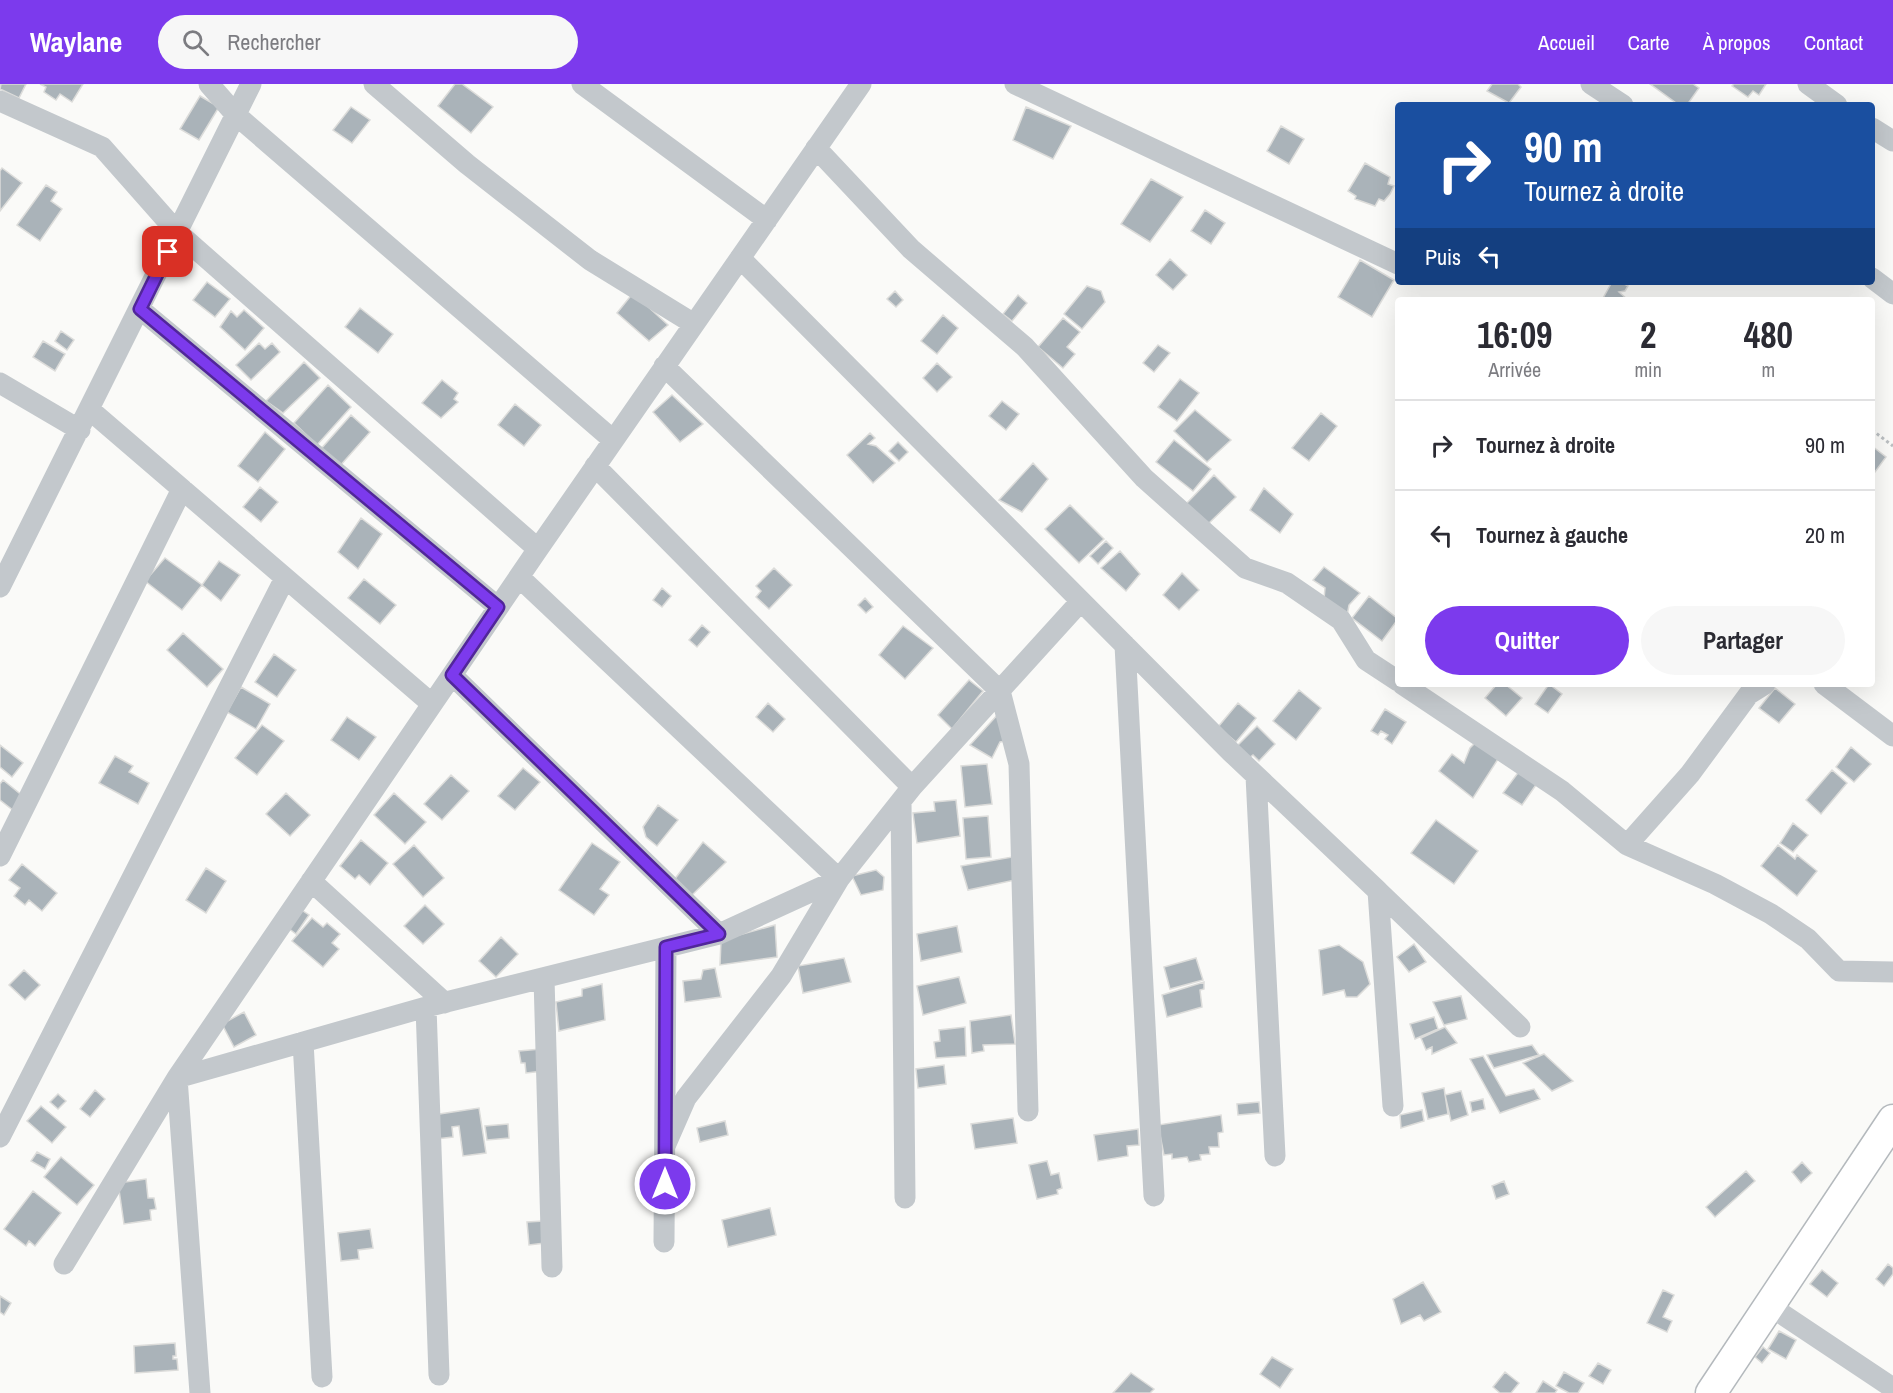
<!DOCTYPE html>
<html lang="fr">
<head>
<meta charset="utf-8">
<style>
  :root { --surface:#fff; --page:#f7f7f7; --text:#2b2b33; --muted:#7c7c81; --line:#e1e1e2; --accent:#7c3aed }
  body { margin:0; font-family:"Archivo Narrow",sans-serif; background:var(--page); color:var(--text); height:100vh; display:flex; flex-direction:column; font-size:22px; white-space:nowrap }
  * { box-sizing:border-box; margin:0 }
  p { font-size:20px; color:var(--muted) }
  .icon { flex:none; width:33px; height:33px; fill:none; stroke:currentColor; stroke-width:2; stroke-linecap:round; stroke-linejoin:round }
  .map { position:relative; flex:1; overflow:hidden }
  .sheet { position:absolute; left:1395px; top:213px; width:480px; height:390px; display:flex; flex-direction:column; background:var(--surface); border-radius:6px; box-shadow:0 6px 24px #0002 }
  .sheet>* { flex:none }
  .top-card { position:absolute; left:1395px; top:18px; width:480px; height:183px; border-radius:6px; box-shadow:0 6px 24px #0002; background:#1a4fa0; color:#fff; overflow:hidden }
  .pin { position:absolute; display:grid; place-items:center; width:51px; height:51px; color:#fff; margin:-26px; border-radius:12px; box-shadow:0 3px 9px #0006 }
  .me { position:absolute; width:66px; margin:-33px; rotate:0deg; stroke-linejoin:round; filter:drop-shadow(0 0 4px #0008) }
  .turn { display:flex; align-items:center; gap:21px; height:126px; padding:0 30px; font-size:27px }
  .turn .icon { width:78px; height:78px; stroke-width:2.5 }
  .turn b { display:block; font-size:42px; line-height:51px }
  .then { display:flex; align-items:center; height:57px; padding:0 30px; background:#0003; gap:12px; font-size:22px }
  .eta { display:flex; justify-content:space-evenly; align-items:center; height:102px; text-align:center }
  .eta b { font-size:36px; font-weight:700; line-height:42px }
  .cta { display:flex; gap:12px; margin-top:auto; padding:12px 30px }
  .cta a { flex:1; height:69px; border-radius:36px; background:var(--accent); color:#fff; font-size:24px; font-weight:700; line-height:69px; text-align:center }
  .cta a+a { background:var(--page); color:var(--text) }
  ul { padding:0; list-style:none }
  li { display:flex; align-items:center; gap:18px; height:90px; padding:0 30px; border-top:2px solid var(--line) }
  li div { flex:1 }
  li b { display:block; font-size:22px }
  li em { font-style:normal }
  header { display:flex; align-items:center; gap:36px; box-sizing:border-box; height:84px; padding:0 30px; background:var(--accent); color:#fff }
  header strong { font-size:28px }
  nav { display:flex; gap:33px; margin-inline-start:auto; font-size:21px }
  .search { width:420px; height:54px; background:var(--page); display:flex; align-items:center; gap:15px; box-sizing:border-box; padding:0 21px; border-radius:33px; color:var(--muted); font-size:22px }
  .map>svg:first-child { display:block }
</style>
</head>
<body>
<header>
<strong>Waylane</strong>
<div class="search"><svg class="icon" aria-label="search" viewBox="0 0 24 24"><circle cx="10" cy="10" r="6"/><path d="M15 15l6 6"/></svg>Rechercher</div>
<nav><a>Accueil</a><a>Carte</a><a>À propos</a><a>Contact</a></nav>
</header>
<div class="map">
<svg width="1893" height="1309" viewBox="0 0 1893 1309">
  <rect width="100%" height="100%" fill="#fafaf8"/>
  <path fill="#aab3b9" stroke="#dcdcda" stroke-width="1.5" d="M 1,0 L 26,0 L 19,14 L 0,5 Z
    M 40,0 L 83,0 L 72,18 L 60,10 L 56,16 L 44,8 L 46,3 Z
    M 455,0 L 462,0 L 493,23 L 471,49 L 438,22 Z
    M 1492,0 L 1518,0 L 1521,3 L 1509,19 L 1487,7 Z
    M 1650,0 L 1693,0 L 1699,4 L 1687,21 L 1679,21 Z
    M 1734,0 L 1766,0 L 1759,11 L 1753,7 L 1748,13 L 1732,2 Z
    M 200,12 L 219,23 L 199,56 L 180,45 Z
    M 351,23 L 370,36 L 352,59 L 333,46 Z
    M 1026,23 L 1071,42 L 1053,75 L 1013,56 Z
    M 1281,42 L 1304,55 L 1289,80 L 1267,67 Z
    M 1365,79 L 1390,93 L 1388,100 L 1394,102 L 1390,110 L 1384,117 L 1379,115 L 1375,122 L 1355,115 L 1356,112 L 1348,107 Z
    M 2,84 L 22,99 L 0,127 L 0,87 Z
    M 1151,95 L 1183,113 L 1150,158 L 1121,140 Z
    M 46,101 L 57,108 L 51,117 L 62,125 L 40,157 L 17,141 Z
    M 1205,126 L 1225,139 L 1211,160 L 1191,147 Z
    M 1170,175 L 1187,191 L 1173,206 L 1156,191 Z
    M 1360,176 L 1394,196 L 1372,233 L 1338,213 Z
    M 207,198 L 230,215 L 215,233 L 193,216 Z
    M 1612,198 L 1621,198 L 1628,202 L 1625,207 L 1619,208 L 1628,216 L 1602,216 Z
    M 1087,202 L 1101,207 L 1105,218 L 1082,245 L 1064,230 Z
    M 895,207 L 903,216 L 896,223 L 887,215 Z
    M 633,209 L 668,241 L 649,257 L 617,229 Z
    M 1018,211 L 1027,219 L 1012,237 L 1003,230 Z
    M 360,224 L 393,250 L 378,269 L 345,243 Z
    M 244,226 L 264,244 L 245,266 L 220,243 L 231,227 L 237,233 Z
    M 943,231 L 958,244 L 937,270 L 921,257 Z
    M 1063,234 L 1080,248 L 1067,263 L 1075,270 L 1063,284 L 1038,263 Z
    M 61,247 L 74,256 L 67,266 L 55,257 Z
    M 43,257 L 65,270 L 55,287 L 33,273 Z
    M 259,259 L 265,265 L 272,259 L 280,268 L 251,296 L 236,281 Z
    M 1158,261 L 1170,269 L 1154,288 L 1143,279 Z
    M 304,278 L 320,294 L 283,329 L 266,317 Z
    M 937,279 L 952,293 L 937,308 L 923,294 Z
    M 1180,295 L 1199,309 L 1177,337 L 1158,323 Z
    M 442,296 L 458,309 L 454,315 L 458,318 L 441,334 L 422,319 Z
    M 328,301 L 351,323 L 317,361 L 294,339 Z
    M 672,311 L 703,340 L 680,358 L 653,328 Z
    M 1002,317 L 1019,330 L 1006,346 L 989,332 Z
    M 515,320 L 541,341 L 524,362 L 498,341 Z
    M 1195,326 L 1231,356 L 1207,378 L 1174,347 Z
    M 1321,329 L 1337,342 L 1309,377 L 1292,364 Z
    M 351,331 L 370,348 L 339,383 L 320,366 Z
    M 265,348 L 285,365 L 258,398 L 238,382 Z
    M 870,349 L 875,354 L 868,360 L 876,362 L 895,379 L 873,399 L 847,371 Z
    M 1174,356 L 1211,385 L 1193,407 L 1156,378 Z
    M 898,358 L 908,368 L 899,377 L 889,367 Z
    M 1872,362 L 1886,373 L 1875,388 L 1872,386 Z
    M 1033,379 L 1048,395 L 1022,428 L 999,416 Z
    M 1214,391 L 1236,413 L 1206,442 L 1185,421 Z
    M 260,403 L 278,418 L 261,438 L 243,423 Z
    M 1264,404 L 1293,430 L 1280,449 L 1250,426 Z
    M 1070,421 L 1104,455 L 1079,479 L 1045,445 Z
    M 361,434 L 382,450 L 358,485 L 338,468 Z
    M 1106,457 L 1113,464 L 1098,480 L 1090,472 Z
    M 1120,467 L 1140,490 L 1126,507 L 1101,484 Z
    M 165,474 L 202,501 L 182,526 L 145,497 Z
    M 219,477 L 240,491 L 221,517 L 202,501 Z
    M 1324,483 L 1360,509 L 1349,521 L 1347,532 L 1324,515 L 1325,504 L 1313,496 Z
    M 774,484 L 792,501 L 769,525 L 756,513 L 761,507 L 756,502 Z
    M 1182,489 L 1199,506 L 1179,526 L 1163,511 Z
    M 364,495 L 396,521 L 380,540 L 348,514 Z
    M 662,504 L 671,512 L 662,523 L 653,516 Z
    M 1369,512 L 1398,535 L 1382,557 L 1352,534 Z
    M 865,514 L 873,523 L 866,529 L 858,521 Z
    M 702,541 L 710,548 L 697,563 L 689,556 Z
    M 903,542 L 933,564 L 905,595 L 879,571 Z
    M 183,549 L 223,585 L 207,603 L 167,566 Z
    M 274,570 L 296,586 L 277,613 L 255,598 Z
    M 969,596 L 983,607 L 952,645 L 938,631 Z
    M 1497,600 L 1505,600 L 1522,614 L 1506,632 L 1485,614 Z
    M 1549,600 L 1562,610 L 1548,629 L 1535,620 Z
    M 241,603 L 270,620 L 256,645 L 227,628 Z
    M 1775,604 L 1795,620 L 1779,639 L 1759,624 Z
    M 1299,606 L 1321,624 L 1296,656 L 1273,637 Z
    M 768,619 L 785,635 L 773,648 L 756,633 Z
    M 1238,619 L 1256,634 L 1236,658 L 1218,643 Z
    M 1385,625 L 1406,638 L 1392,660 L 1385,655 L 1388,651 L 1381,647 L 1378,651 L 1371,647 Z
    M 1000,628 L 1006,657 L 1000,658 L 992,674 L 970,661 Z
    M 347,633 L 376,653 L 359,676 L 331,656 Z
    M 262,641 L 284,657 L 257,691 L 235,674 Z
    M 1257,642 L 1275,660 L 1259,677 L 1253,671 L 1249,674 L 1237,662 Z
    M 1478,656 L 1500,672 L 1473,714 L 1439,687 L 1452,670 L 1464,679 L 1470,664 Z
    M 0,661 L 23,679 L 12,693 L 0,683 Z
    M 1851,663 L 1871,680 L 1854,698 L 1836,683 Z
    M 115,672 L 133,682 L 129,688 L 149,699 L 138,720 L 99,699 Z
    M 987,680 L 992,720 L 965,723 L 961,682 Z
    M 523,684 L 540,698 L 515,726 L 498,712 Z
    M 1520,686 L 1538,698 L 1522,721 L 1503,709 Z
    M 1832,686 L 1847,699 L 1821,730 L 1806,716 Z
    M 451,691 L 469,707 L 442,736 L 424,720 Z
    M 3,696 L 24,713 L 14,727 L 0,716 L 0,700 Z
    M 286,709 L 310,731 L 290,752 L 266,730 Z
    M 394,709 L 426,738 L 405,760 L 374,731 Z
    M 956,716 L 960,752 L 917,759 L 913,729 L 935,727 L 934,718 Z
    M 658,721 L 678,736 L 657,762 L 646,753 L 643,743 Z
    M 988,732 L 991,773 L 966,775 L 963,734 Z
    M 1436,736 L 1478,767 L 1454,800 L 1411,769 Z
    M 1793,739 L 1808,751 L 1793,768 L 1780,759 Z
    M 361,756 L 388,779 L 370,801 L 359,791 L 355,795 L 340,782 Z
    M 703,758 L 726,778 L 689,814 L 674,796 Z
    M 592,759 L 620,778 L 600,805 L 609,811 L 594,831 L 559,806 Z
    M 414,761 L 444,794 L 423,813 L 393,780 Z
    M 1778,761 L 1795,775 L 1797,771 L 1817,787 L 1797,812 L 1761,782 Z
    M 1012,773 L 1015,796 L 968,806 L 961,782 Z
    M 22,780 L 57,809 L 42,827 L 29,816 L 25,821 L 14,812 L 20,804 L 9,796 Z
    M 206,784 L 226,797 L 206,829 L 186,816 Z
    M 876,786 L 884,793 L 883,806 L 861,811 L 852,792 Z
    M 425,821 L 444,840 L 423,860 L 404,842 Z
    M 297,823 L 309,831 L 296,850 L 284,841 Z
    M 312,834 L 323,843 L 327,839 L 340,850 L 332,859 L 339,865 L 323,883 L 292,857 Z
    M 775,841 L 777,873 L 720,881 L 721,856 Z
    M 957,842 L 962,868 L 921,877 L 917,850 Z
    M 501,853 L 518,870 L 496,893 L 479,877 Z
    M 1414,860 L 1426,878 L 1409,888 L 1397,873 Z
    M 1339,861 L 1363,878 L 1370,900 L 1357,913 L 1346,913 L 1344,906 L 1323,911 L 1319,866 Z
    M 844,874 L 851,898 L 803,909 L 798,882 Z
    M 1196,874 L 1203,896 L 1170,905 L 1164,883 Z
    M 715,884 L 721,913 L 685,918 L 683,897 L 701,895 L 703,886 Z
    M 24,886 L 40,901 L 25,916 L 9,901 Z
    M 959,893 L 966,919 L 923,931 L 917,902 Z
    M 1204,898 L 1204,905 L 1200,906 L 1202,923 L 1167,933 L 1162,911 Z
    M 602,900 L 605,936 L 559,947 L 556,918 L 582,912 L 582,905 Z
    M 1461,912 L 1467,935 L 1444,941 L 1433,918 Z
    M 244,928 L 256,951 L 234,963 L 222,940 Z
    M 1011,931 L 1015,960 L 983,961 L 984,967 L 972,969 L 970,937 Z
    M 1434,933 L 1438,945 L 1415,955 L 1410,940 Z
    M 965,943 L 966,972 L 936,974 L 934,958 L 940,957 L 939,946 Z
    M 1445,943 L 1457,959 L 1432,970 L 1432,963 L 1426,966 L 1421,954 Z
    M 1532,961 L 1539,971 L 1494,984 L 1487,971 Z
    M 541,965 L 544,987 L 526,989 L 525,979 L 521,979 L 519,967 Z
    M 1544,970 L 1573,997 L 1552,1007 L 1523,979 Z
    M 1483,972 L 1506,1012 L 1534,1005 L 1540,1015 L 1500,1029 L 1470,975 Z
    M 944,981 L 946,1000 L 918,1004 L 916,985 Z
    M 1444,1004 L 1448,1030 L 1428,1035 L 1422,1009 Z
    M 95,1006 L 105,1015 L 90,1033 L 80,1025 Z
    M 1461,1007 L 1468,1031 L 1451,1037 L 1445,1011 Z
    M 58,1010 L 66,1017 L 58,1025 L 50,1018 Z
    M 1483,1015 L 1485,1025 L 1472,1028 L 1470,1018 Z
    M 1259,1018 L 1260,1029 L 1238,1031 L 1237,1020 Z
    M 41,1022 L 66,1043 L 52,1059 L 27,1037 Z
    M 479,1024 L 486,1069 L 463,1072 L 459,1042 L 452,1043 L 453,1053 L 436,1055 L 433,1031 Z
    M 1422,1026 L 1424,1037 L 1401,1044 L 1400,1031 Z
    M 1221,1031 L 1223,1048 L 1218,1049 L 1219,1063 L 1209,1063 L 1210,1070 L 1200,1071 L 1201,1076 L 1189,1078 L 1187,1073 L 1172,1075 L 1172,1070 L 1164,1071 L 1158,1041 Z
    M 1013,1034 L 1017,1059 L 975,1065 L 971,1040 Z
    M 725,1037 L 728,1051 L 700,1058 L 697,1044 Z
    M 508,1040 L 509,1054 L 487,1056 L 485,1042 Z
    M 1138,1045 L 1139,1061 L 1127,1062 L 1128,1072 L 1098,1077 L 1094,1051 Z
    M 37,1068 L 50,1075 L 45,1085 L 31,1077 Z
    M 61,1073 L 94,1101 L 77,1121 L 44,1093 Z
    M 1047,1077 L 1051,1091 L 1059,1089 L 1062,1104 L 1057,1106 L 1058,1110 L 1037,1115 L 1029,1081 Z
    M 1802,1078 L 1812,1089 L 1801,1099 L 1792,1088 Z
    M 1746,1087 L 1755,1097 L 1715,1133 L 1706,1123 Z
    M 146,1095 L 148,1114 L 154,1114 L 156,1125 L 150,1126 L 151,1136 L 124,1140 L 118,1099 Z
    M 1504,1097 L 1509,1110 L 1496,1115 L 1492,1102 Z
    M 33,1107 L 61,1129 L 35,1162 L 29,1157 L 26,1162 L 4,1145 Z
    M 770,1124 L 776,1151 L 728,1163 L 722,1136 Z
    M 544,1137 L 545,1159 L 529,1161 L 527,1138 Z
    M 370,1145 L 373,1164 L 358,1166 L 359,1175 L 341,1177 L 338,1149 Z
    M 1888,1180 L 1893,1184 L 1893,1190 L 1884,1202 L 1876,1195 Z
    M 1822,1186 L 1838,1199 L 1827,1213 L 1810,1200 Z
    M 1423,1198 L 1441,1228 L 1424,1237 L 1420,1231 L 1401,1240 L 1393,1215 Z
    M 1663,1206 L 1674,1211 L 1663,1233 L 1672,1237 L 1667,1248 L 1647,1239 Z
    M 0,1212 L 11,1219 L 4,1231 L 0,1228 Z
    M 1779,1247 L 1796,1256 L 1786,1275 L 1768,1265 Z
    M 175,1259 L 176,1272 L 173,1272 L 173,1275 L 177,1275 L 178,1286 L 135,1289 L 134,1262 Z
    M 1763,1263 L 1770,1269 L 1762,1279 L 1755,1273 Z
    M 1272,1273 L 1293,1285 L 1280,1304 L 1260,1290 Z
    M 1598,1279 L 1611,1286 L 1603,1300 L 1589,1292 Z
    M 1505,1288 L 1519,1299 L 1511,1309 L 1500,1309 L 1493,1303 Z
    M 1564,1288 L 1584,1299 L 1578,1309 L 1569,1309 L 1556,1302 Z
    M 1131,1289 L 1154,1305 L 1150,1309 L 1113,1309 Z
    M 1543,1297 L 1557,1306 L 1555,1309 L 1536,1309 Z"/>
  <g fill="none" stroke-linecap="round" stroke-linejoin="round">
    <defs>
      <path id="highway" d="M 1711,1309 L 1893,1036"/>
    </defs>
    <use href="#highway" stroke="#b4b9bd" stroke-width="33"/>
    <path stroke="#bbbfc2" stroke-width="3" stroke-dasharray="3 3" stroke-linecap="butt" d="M 1872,346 L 1893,362"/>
    <path stroke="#c3c8cc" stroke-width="21" d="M 209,0 L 236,31 L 613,356
      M 374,0 L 467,80 L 590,176 L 694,240
      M 582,0 L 767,136
      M 1015,0 L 1398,180
      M 1591,0 L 1623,21
      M 1808,0 L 1837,21
      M 0,17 L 102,63 L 178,149 L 538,465
      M 1872,44 L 1893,57
      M 816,64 L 911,165 L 1025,263 L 1144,394 L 1245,484 L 1287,499 L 1341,536 L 1366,576 L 1398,597
      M 740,174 L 1231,668 L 1378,807 L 1393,1022
      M 1872,194 L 1893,210
      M 140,225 L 498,523
      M 664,282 L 1000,607 L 1019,680 L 1028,1027
      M 0,299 L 80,346
      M 90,326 L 432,620
      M 595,382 L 912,703
      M 519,493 L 839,795 L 781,892 L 686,1014 L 665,1062
      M 0,503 L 251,0
      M 1125,561 L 1154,1112
      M 452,591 L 719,850
      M 1402,600 L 1562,707 L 1627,761 L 1715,800 L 1771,830 L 1808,855 L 1839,887 L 1893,888
      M 1824,600 L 1893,652
      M 1256,692 L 1275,1072
      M 901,717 L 905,1114
      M 1627,761 L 1690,690 L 1749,610 L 1765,600
      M 0,772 L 182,405
      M 311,797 L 445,919
      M 1378,807 L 1520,943
      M 544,894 L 552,1183
      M 426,923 L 439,1291
      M 303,958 L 322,1293
      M 0,1053 L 285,494
      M 664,1158 L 666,863
      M 64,1180 L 177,994 L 538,465 L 861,0
      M 1770,1222 L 1893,1304
      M 200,1309 L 177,994 L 426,923 L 719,850 L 839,795 L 912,703 L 1081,517"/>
    <use href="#highway" stroke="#fff" stroke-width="30"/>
  </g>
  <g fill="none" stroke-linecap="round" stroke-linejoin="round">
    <defs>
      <path id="route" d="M 168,168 L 140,225 L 498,523 L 452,591 L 719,850 L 666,863 L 665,1100"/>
    </defs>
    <use href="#route" stroke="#51269a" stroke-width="15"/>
    <use href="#route" stroke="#7c3aed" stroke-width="10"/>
  </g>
</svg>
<div class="pin" style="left:168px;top:168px;background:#d93025"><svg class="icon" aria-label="arrive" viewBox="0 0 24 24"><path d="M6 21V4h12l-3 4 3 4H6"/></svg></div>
<svg class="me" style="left:665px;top:1100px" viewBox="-20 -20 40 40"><circle r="17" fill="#7c3aed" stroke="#fff" stroke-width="3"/><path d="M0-11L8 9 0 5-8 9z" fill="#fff"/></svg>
<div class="top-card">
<div class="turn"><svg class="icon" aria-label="right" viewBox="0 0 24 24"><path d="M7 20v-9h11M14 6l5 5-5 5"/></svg><div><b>90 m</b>Tournez à droite</div></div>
<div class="then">Puis<svg class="icon" aria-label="left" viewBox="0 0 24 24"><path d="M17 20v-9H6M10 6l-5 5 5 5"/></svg></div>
</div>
<section class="sheet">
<div class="eta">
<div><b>16:09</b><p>Arrivée</p></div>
<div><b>2</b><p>min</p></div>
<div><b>480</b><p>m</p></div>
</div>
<ul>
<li><svg class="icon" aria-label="right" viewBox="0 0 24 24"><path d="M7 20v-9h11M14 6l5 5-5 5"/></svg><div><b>Tournez à droite</b></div><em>90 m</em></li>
<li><svg class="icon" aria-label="left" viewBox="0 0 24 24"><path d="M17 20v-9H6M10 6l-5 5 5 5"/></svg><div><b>Tournez à gauche</b></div><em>20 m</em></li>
</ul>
<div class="cta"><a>Quitter</a><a>Partager</a></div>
</section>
</div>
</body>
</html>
